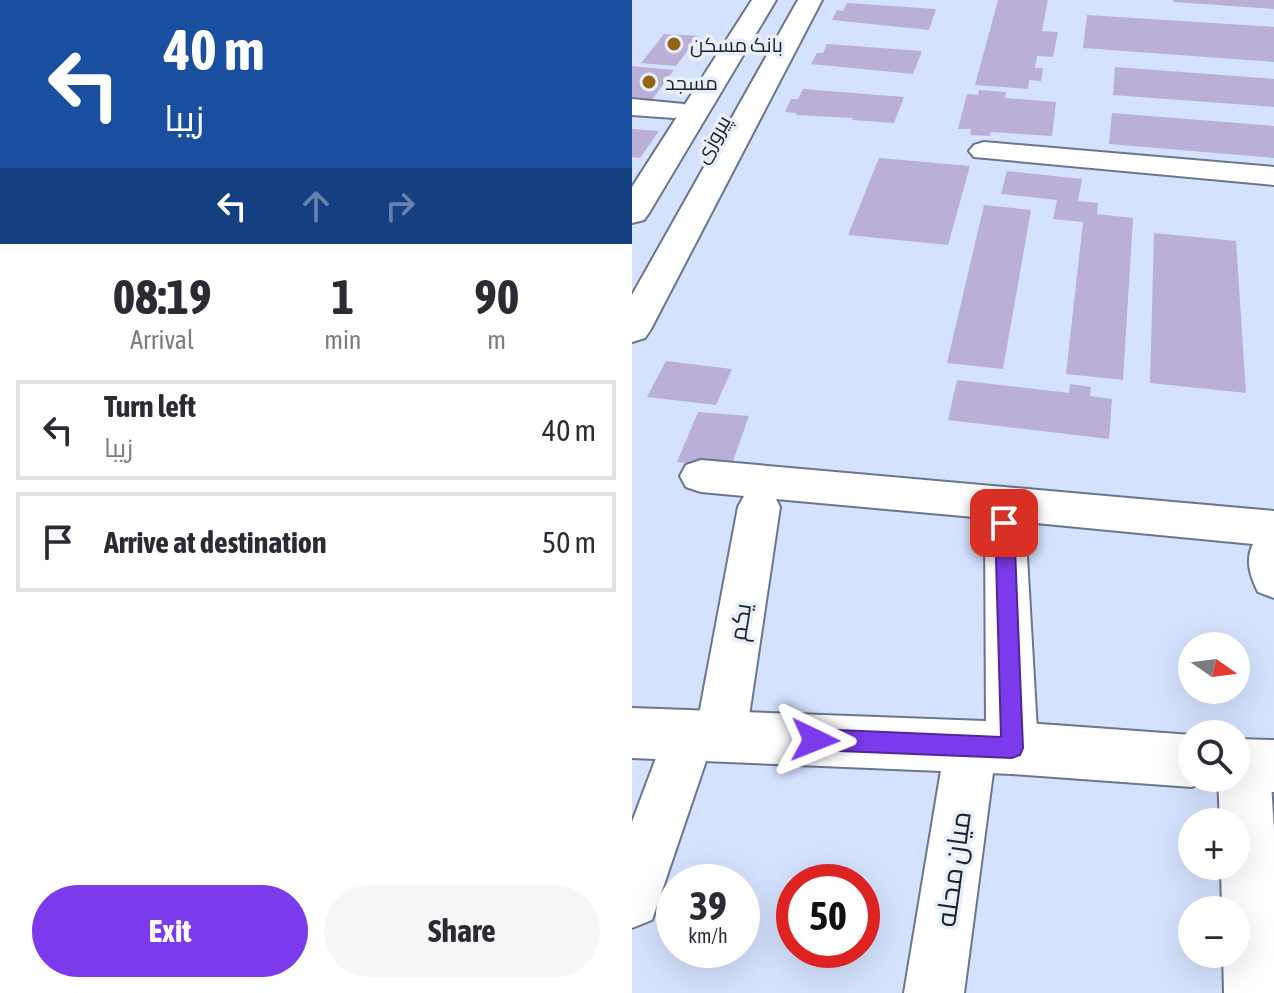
<!DOCTYPE html>
<html lang="en">
<head>
<meta charset="utf-8">
<style>
  :root { --surface:#fff; --page:#f7f7f7; --text:#2b2b33; --muted:#7c7c81; --line:#e1e1e2; --accent:#7c3aed }
  body { margin:0; font-family:"Asap Condensed",Cairo,sans-serif; background:var(--page); color:var(--text); height:100vh; display:flex; flex-direction:column; font-size:30px; white-space:nowrap }
  * { box-sizing:border-box; margin:0 }
  p { font-size:26px; color:var(--muted) }
  .icon { flex:none; width:44px; height:44px; fill:none; stroke:currentColor; stroke-width:2; stroke-linecap:round; stroke-linejoin:round }
  .map { position:relative; flex:1; overflow:hidden }
  .panel { display:flex; flex-direction:column; background:var(--surface); width:632px }
  .panel>* { flex:none }
  .top-card { background:#1a4fa0; color:#fff; overflow:hidden }
  .needle { width:52px; rotate:104deg }
  .fabs { position:absolute; left:546px; top:632px; display:grid; gap:16px }
  .fabs a { display:grid; place-items:center; width:72px; height:72px; border-radius:50%; background:var(--surface); box-shadow:0 8px 32px #0002; font-size:40px }
  .speed { position:absolute; left:24px; top:864px; display:flex; gap:16px; font-size:40px; font-weight:700; text-align:center }
  .speed>* { display:grid; place-content:center; width:104px; height:104px; border-radius:50%; background:var(--surface); box-shadow:0 8px 32px #0002; line-height:1 }
  .speed small { font-size:20px; font-weight:400 }
  .speed .limit { border:12px solid #d22; background:#fff; color:#111 }
  .pin { position:absolute; display:grid; place-items:center; width:68px; height:68px; color:#fff; margin:-34px; border-radius:16px; box-shadow:0 4px 12px #0006 }
  .me { position:absolute; width:88px; margin:-44px; rotate:92deg; stroke-linejoin:round; filter:drop-shadow(0 0 6px #0008) }
  .turn { display:flex; align-items:center; gap:28px; height:168px; padding:0 32px; font-size:36px }
  .turn .icon { width:104px; height:104px; stroke-width:2.5 }
  .turn b { display:block; font-size:56px; line-height:68px }
  .lanes { display:flex; align-items:center; height:76px; padding:0 32px; background:#0003; justify-content:center; gap:40px; direction:ltr }
  .lanes .off { opacity:.35 }
  .eta { display:flex; justify-content:space-evenly; align-items:center; height:136px; text-align:center }
  .eta b { font-size:48px; font-weight:700; line-height:56px }
  .cta { display:flex; gap:16px; margin-top:auto; padding:16px 32px }
  .cta a { flex:1; height:92px; border-radius:48px; background:var(--accent); color:#fff; font-size:32px; font-weight:700; line-height:92px; text-align:center }
  .cta a+a { background:var(--page); color:var(--text) }
  ul { padding:0; list-style:none }
  li { display:flex; align-items:center; gap:24px; height:100px; margin:0 16px 12px; padding:0 16px; border:4px solid var(--line); border-radius:0px }
  li div { flex:1 }
  li b { display:block; font-size:30px }
  li em { font-style:normal }
  main { display:flex; flex:1; min-height:0 }
  .map>svg:first-child { display:block }
</style>
</head>
<body>
<main>
<section class="panel">
<div class="top-card">
<div class="turn"><svg class="icon" aria-label="left" viewBox="0 0 24 24"><path d="M17 20v-9H6M10 6l-5 5 5 5"/></svg><div><b>40 m</b>زیبا</div></div>
<div class="lanes"><svg class="icon" aria-label="left" viewBox="0 0 24 24"><path d="M17 20v-9H6M10 6l-5 5 5 5"/></svg><svg class="icon off" aria-label="ahead" viewBox="0 0 24 24"><path d="M12 20V5M6 11l6-6 6 6"/></svg><svg class="icon off" aria-label="right" viewBox="0 0 24 24"><path d="M7 20v-9h11M14 6l5 5-5 5"/></svg></div>
</div>
<div class="eta">
<div><b>08:19</b><p>Arrival</p></div>
<div><b>1</b><p>min</p></div>
<div><b>90</b><p>m</p></div>
</div>
<ul>
<li><svg class="icon" aria-label="left" viewBox="0 0 24 24"><path d="M17 20v-9H6M10 6l-5 5 5 5"/></svg><div><b>Turn left</b><p>زیبا</p></div><em>40 m</em></li>
<li><svg class="icon" aria-label="arrive" viewBox="0 0 24 24"><path d="M6 21V4h12l-3 4 3 4H6"/></svg><div><b>Arrive at destination</b></div><em>50 m</em></li>
</ul>
<div class="cta"><a>Exit</a><a>Share</a></div>
</section>
<div class="map">
<svg width="642" height="993" viewBox="0 0 642 993">
  <rect width="100%" height="100%" fill="#d4e2fd"/>
  <path fill="#baafd7" d="M 366,0 L 416,0 L 410,31 L 426,32 L 421,57 L 405,56 L 403,68 L 411,68 L 409,81 L 397,80 L 396,89 L 343,85 Z
    M 541,0 L 642,0 L 642,9 L 541,2 Z
    M 215,3 L 304,9 L 297,30 L 200,20 L 205,10 L 211,11 Z
    M 455,15 L 642,27 L 642,62 L 451,48 Z
    M 32,34 L 67,36 L 44,66 L 9,63 Z
    M 195,44 L 290,51 L 281,74 L 179,64 L 185,53 L 191,53 Z
    M 0,66 L 42,70 L 16,105 L 0,104 Z
    M 483,67 L 642,79 L 642,107 L 481,95 Z
    M 171,89 L 272,97 L 262,123 L 220,120 L 221,118 L 164,115 L 165,113 L 153,112 L 159,99 L 166,99 Z
    M 347,90 L 374,92 L 373,98 L 424,102 L 420,136 L 359,132 L 358,136 L 338,135 L 339,129 L 326,129 L 335,94 L 346,95 Z
    M 480,113 L 642,126 L 642,158 L 477,144 Z
    M 0,129 L 27,131 L 8,158 L 0,157 Z
    M 247,158 L 338,166 L 316,245 L 216,235 Z
    M 375,171 L 450,179 L 446,201 L 466,203 L 465,214 L 501,218 L 491,380 L 434,374 L 451,222 L 421,219 L 425,200 L 369,194 Z
    M 352,205 L 399,210 L 371,369 L 315,363 Z
    M 522,233 L 604,241 L 614,393 L 518,383 Z
    M 34,361 L 100,369 L 84,405 L 15,397 Z
    M 325,380 L 437,393 L 438,384 L 459,387 L 458,396 L 480,399 L 477,439 L 316,420 Z
    M 66,412 L 117,416 L 99,467 L 45,462 Z"/>
  <g fill="none" stroke-linecap="round" stroke-linejoin="round">
    <defs>
      <path id="minor" d="M 0,99 L 52,104 L 56,110 L 52,116 L 42,118 L 0,115 Z
        M 352,142 L 642,167 L 642,185 L 342,157 L 337,151 L 342,145 Z
        M 69,460 L 642,511 L 642,598 L 626,592 C 618,576 613,560 621,544 L 393,522 L 406,748 L 398,765 L 380,773 L 362,765 L 332,993 L 272,993 L 313,746 L 321,729 L 339,721 L 354,727 L 353,518 L 144,499 L 148,507 L 114,736 L 107,753 L 89,760 L 76,755 L 20,920 L 0,928 L 0,822 L 39,718 L 57,711 L 67,715 L 106,507 L 112,496 L 69,492 L 54,487 L 48,476 L 54,465 Z
        M 612,741 L 630,748 L 638,766 L 642,831 L 642,993 L 592,993 L 591,954 L 604,954 L 604,910 L 590,910 L 589,866 L 604,866 L 604,822 L 588,822 L 586,778 L 604,778 L 604,744 Z"/>
      <path id="major" d="M 120,0 L 144,0 L 17,213 L 12,220 L 0,223 L 0,187 Z
        M 166,0 L 190,0 L 19,329 L 13,338 L 0,342 L 0,295 Z
        M 0,708 L 380,722 L 560,735 L 560,778 L 580,778 L 560,787 L 380,774 L 0,758 Z
        M 604,739 L 642,740 L 642,792 L 604,791 L 585,784 L 582,778 L 604,778 Z"/>
    </defs>
    <use href="#minor" stroke="#69768e" stroke-width="4"/>
    <use href="#major" stroke="#69768e" stroke-width="4"/>
    <use href="#minor" fill="#fff" fill-rule="evenodd"/>
    <use href="#major" fill="#fff" fill-rule="evenodd"/>
  </g>
  <path fill="#7c3aed" stroke="#51269a" stroke-width="2" d="M 372,515 L 379,517 L 382,523 L 391,748 L 388,755 L 380,758 L 183,750 L 175,747 L 172,740 L 175,732 L 183,729 L 369,737 L 363,523 L 366,517 Z"/>
  <g fill="#946514" stroke="#e9effa" stroke-width="3">
    <circle cx="42" cy="44" r="8"/>
    <circle cx="17" cy="82" r="8"/>
  </g>
  <g text-anchor="middle" dominant-baseline="central" stroke-width="7" stroke-linejoin="round" paint-order="stroke">
    <g font-size="20" fill="#1c212b" stroke="#e9effa" text-anchor="start">
      <text x="58" y="44">بانک مسکن</text>
      <text x="33" y="82">مسجد</text>
    </g>
    <g font-size="20" fill="#1c212b" stroke="#e9effa">
      <text transform="translate(80 139) rotate(-60)">پیروزی</text>
    </g>
    <g font-size="24" fill="#1c212b" stroke="#e9effa">
      <text transform="translate(108 622) rotate(-81)">یکم</text>
    </g>
    <g font-size="28" fill="#1c212b" stroke="#e9effa">
      <text transform="translate(321 869) rotate(-82)">میان محله</text>
    </g>
  </g>
</svg>
<div class="fabs">
<a><svg class="needle" viewBox="-14 -14 28 28"><path d="M0-13l5 13h-10z" fill="#e53935"/><path d="M0 13l5-13h-10z" fill="#7c7c81"/></svg></a>
<a><svg class="icon" aria-label="search" viewBox="0 0 24 24"><circle cx="10" cy="10" r="6"/><path d="M15 15l6 6"/></svg></a>
<a>+</a>
<a>−</a>
</div>
<div class="speed"><div>39<small>km/h</small></div><div class="limit">50</div></div>
<div class="pin" style="left:372px;top:523px;background:#d93025"><svg class="icon" aria-label="arrive" viewBox="0 0 24 24"><path d="M6 21V4h12l-3 4 3 4H6"/></svg></div>
<svg class="me" style="left:183px;top:740px" viewBox="-20 -20 40 40"><path d="M0-17L14 15 0 8-14 15z" fill="#7c3aed" stroke="#fff" stroke-width="4"/></svg>
</div>
</main>
</body>
</html>
